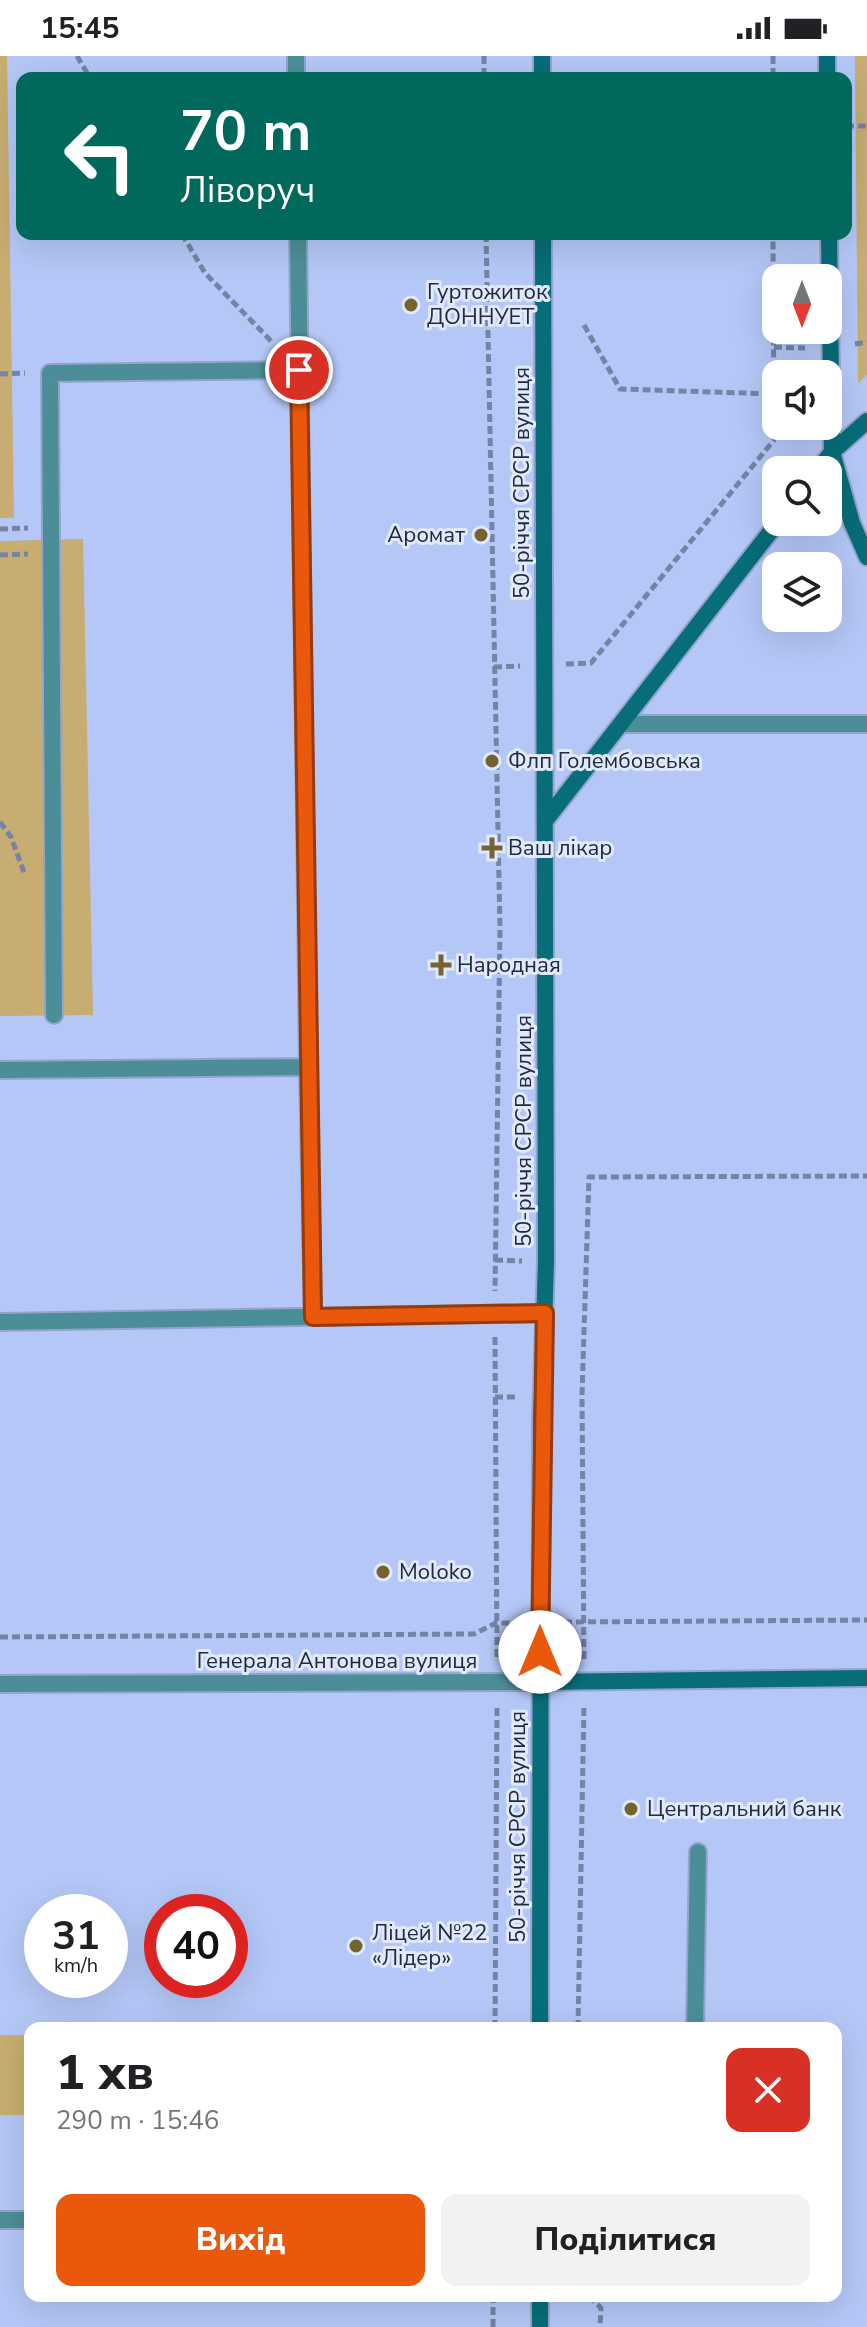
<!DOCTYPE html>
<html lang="uk">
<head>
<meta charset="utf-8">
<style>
  :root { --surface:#fff; --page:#f2f2f2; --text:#202124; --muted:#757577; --accent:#ea580c }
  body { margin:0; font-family:"Nunito Sans",sans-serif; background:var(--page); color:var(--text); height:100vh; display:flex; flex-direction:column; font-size:30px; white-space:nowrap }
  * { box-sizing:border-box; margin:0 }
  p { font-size:26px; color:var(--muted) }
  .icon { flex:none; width:44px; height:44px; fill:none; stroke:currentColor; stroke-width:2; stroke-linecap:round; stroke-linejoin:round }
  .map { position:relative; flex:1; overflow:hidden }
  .drawer { position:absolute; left:24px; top:1966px; width:818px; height:280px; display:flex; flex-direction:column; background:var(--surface); border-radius:16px; box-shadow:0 8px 32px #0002 }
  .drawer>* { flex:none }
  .guide { position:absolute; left:16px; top:16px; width:836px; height:168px; border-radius:16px; box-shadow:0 8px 32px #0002; background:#00695c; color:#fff; overflow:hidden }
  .needle { width:52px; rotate:180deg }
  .fabs { position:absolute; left:762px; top:208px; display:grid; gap:16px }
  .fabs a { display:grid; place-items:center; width:80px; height:80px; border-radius:16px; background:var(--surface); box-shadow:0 8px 32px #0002; font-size:40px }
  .speed { position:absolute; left:24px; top:1838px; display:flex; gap:16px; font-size:40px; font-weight:700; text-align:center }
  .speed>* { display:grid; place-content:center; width:104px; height:104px; border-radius:50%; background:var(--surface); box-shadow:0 8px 32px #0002; line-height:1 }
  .speed small { font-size:20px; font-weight:400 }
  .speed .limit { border:12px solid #d22; background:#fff; color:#111 }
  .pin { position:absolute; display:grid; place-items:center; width:68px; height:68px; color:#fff; margin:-34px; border:4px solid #fff; border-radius:50%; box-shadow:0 2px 8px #0007 }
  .me { position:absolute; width:88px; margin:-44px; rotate:0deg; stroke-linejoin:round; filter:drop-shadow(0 0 6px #0008) }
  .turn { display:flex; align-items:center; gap:28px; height:168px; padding:0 32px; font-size:36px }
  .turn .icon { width:104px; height:104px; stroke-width:2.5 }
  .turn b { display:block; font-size:56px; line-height:68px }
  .round { display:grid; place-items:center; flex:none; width:84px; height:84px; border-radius:16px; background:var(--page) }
  .summary { display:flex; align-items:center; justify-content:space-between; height:136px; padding:0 32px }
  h1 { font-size:48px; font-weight:800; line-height:60px }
  .cta { display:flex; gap:16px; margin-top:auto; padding:16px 32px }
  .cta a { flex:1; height:92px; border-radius:16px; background:var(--accent); color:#fff; font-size:32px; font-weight:800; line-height:92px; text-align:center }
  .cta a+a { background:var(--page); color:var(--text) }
  .status { display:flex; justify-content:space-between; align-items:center; height:56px; padding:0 40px; background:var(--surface); direction:ltr }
  .status svg { height:22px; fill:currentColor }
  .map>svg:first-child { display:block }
</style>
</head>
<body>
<div class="status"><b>15:45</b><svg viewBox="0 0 49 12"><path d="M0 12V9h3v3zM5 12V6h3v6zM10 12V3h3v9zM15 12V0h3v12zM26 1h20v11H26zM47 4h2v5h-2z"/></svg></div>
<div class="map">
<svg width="867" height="2271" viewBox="0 0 867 2271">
  <rect width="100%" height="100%" fill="#b4c7f6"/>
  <path fill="#c7ad71" d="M 0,0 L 7,0 L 14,462 L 0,462 Z
    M 855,0 L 867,0 L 867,319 L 858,327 Z
    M 83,483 L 93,959 L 0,960 L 0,485 Z
    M 0,1979 L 30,1979 L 30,2059 L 0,2059 Z"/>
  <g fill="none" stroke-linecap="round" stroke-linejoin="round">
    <defs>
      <path id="lane" d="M 296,0 L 296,22
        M 298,178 L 308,1011
        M 621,668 L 867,668
        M 54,959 L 50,317 L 299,314
        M 0,1014 L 308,1011 L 313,1261
        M 0,1266 L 545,1257
        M 695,1972 L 698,1796"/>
      <path id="street" d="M 0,1628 L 540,1626
        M 0,2164 L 30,2164"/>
      <path id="secondary" d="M 542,0 L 542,22
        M 827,0 L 827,22
        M 829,178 L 832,396 L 852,467 L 867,501
        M 818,414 L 832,396 L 867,365
        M 545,765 L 778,466
        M 540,1626 L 867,1622
        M 540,1972 L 541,1367 L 546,1205 L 543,178
        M 540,2271 L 540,2240"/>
    </defs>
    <use href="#lane" stroke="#94a4cd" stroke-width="20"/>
    <use href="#street" stroke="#94a4cd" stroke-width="20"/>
    <use href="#secondary" stroke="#94a4cd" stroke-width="20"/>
    <path stroke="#7583a5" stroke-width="5" stroke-dasharray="8 4" stroke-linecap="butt" d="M 77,0 L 90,22
      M 484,0 L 484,22
      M 773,0 L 773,22
      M 846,70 L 867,70
      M 182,178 L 205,217 L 273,287
      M 486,178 L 500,872 L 495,1235
      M 584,269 L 620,333 L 774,338
      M 855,288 L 867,286
      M 774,291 L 805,292
      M 0,318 L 25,317
      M 0,473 L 28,472
      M 0,499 L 28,498
      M 566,608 L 591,607 L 774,384 L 773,178
      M 494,611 L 520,610
      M 0,766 L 11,781 L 25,819
      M 495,1204 L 522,1205
      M 495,1281 L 497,1603
      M 495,1341 L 518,1341
      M 564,1566 L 867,1564
      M 0,1581 L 474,1578 L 496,1567 L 518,1567
      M 584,1603 L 582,1339 L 589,1121 L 867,1120
      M 495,1972 L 497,1649
      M 578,1972 L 584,1649
      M 589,2240 L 601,2252 L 600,2271
      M 493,2271 L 493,2240"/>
    <use href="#lane" stroke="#4c8e97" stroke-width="16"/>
    <use href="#street" stroke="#4c8e97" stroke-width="16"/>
    <use href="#secondary" stroke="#076d78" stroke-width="16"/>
  </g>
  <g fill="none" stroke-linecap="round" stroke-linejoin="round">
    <defs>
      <path id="route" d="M 299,314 L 313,1261 L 545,1257 L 540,1596"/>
    </defs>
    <use href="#route" stroke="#983908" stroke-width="20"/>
    <use href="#route" stroke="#ea580c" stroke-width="14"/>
  </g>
  <g fill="#766231" stroke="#e0e9fc" stroke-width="3">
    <circle cx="411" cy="249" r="8"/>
    <circle cx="481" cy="479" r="8"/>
    <circle cx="492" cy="705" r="8"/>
    <path d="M488 780h8v8h8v8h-8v8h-8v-8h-8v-8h8z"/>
    <path d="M437 897h8v8h8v8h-8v8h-8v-8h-8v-8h8z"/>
    <circle cx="383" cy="1516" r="8"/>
    <circle cx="631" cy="1753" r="8"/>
    <circle cx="356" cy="1890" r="8"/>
  </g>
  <g text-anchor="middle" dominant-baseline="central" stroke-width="6" stroke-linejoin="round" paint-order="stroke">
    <g font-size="22" fill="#222a3b" stroke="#e0e9fc" text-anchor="start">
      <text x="427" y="236">Гуртожиток<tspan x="427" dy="25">ДОННУЕТ</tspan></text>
      <text x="465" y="479" text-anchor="end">Аромат</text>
      <text x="508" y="705">Флп Голембовська</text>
      <text x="508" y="792">Ваш лікар</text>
      <text x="457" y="909">Народная</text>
      <text x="399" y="1516">Moloko</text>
      <text x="647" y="1753">Центральний банк</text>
      <text x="372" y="1877">Ліцей №22<tspan x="372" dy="25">«Лідер»</tspan></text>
    </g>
    <g font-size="22" fill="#222a3b" stroke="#e0e9fc">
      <text transform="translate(522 427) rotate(-90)">50-річчя СРСР вулиця</text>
      <text transform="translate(524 1075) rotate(-90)">50-річчя СРСР вулиця</text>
      <text x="337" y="1605">Генерала Антонова вулиця</text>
      <text transform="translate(518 1771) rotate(-90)">50-річчя СРСР вулиця</text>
    </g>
  </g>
</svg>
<div class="fabs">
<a><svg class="needle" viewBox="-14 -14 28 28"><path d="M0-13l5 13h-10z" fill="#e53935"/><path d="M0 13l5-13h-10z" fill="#757577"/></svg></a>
<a><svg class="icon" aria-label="sound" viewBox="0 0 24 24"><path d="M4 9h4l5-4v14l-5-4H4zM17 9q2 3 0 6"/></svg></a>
<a><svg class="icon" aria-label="search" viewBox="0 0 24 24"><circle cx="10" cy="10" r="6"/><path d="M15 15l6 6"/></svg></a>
<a><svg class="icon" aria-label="layers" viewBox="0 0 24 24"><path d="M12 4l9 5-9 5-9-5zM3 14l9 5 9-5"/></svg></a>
</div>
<div class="speed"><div>31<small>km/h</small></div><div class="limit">40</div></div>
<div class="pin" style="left:299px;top:314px;background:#d93025"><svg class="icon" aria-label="arrive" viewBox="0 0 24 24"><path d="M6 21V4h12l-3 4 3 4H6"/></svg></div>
<svg class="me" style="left:540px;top:1596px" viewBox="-20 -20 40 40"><circle r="19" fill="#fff"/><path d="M0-13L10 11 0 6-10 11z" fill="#ea580c"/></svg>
<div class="guide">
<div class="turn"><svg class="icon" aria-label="left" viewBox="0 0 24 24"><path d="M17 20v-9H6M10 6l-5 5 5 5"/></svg><div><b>70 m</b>Ліворуч</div></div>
</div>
<section class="drawer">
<div class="summary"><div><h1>1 хв</h1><p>290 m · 15:46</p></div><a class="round" style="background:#d93025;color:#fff"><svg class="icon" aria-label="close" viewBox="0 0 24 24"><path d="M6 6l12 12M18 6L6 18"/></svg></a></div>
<div class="cta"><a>Вихід</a><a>Поділитися</a></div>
</section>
</div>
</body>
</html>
